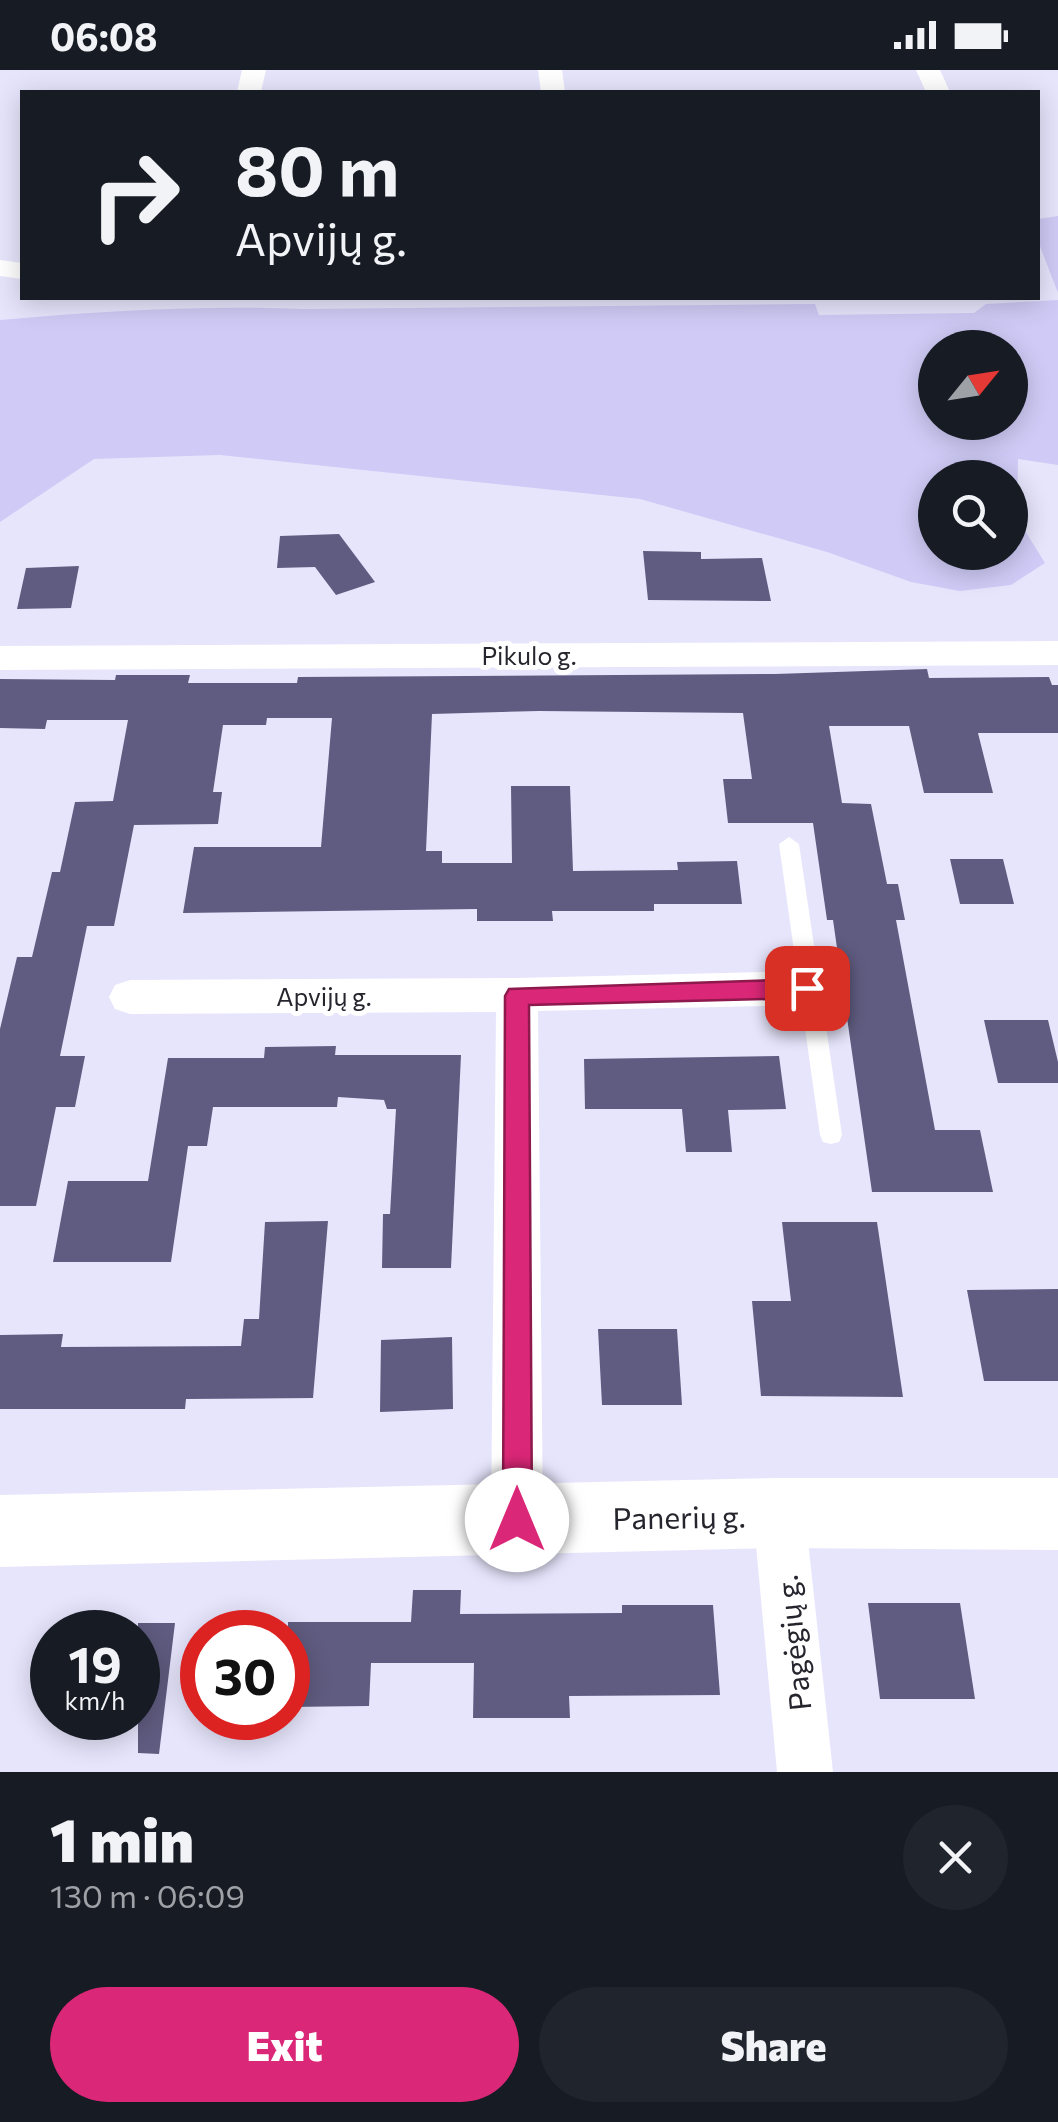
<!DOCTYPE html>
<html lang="en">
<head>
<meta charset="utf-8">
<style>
  :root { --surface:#171b24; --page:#20242c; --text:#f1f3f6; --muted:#9ea1a6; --accent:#db2777 }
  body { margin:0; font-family:Commissioner,sans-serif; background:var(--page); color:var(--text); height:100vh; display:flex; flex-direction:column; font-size:38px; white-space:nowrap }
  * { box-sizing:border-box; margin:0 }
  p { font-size:32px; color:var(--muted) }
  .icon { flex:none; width:55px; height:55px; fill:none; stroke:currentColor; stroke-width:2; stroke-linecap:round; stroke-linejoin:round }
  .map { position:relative; height:1702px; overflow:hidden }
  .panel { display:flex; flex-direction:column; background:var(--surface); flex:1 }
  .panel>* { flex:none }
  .guide { position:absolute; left:20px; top:20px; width:1020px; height:210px; border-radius:0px; box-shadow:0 5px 25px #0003; background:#171b24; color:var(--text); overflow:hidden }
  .needle { width:65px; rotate:60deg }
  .buttons { position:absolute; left:918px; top:260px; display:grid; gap:20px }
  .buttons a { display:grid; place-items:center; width:110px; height:110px; border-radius:50%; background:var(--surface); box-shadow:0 5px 25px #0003; font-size:50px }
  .speed { position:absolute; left:30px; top:1540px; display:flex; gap:20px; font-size:50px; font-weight:700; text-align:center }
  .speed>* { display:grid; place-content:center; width:130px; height:130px; border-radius:50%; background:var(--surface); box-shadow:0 5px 25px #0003; line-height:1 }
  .speed small { font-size:25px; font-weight:400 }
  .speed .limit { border:15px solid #d22; background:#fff; color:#111 }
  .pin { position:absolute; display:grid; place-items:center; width:85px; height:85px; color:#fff; margin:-42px; border-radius:20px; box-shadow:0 5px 15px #0006 }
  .me { position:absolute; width:110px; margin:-55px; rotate:0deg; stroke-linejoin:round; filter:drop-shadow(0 0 8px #0008) }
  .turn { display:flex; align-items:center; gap:35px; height:210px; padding:0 50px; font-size:45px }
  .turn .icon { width:130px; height:130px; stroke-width:2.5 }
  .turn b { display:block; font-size:70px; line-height:85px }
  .round { display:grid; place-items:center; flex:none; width:105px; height:105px; border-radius:52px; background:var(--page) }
  .head { display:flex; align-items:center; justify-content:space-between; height:170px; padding:0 50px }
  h1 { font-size:60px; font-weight:800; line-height:75px }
  .primary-button { display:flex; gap:20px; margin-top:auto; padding:20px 50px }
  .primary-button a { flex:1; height:115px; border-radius:60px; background:var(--accent); color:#fff; font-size:40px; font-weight:800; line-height:115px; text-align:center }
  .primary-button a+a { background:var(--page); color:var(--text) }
  .status { display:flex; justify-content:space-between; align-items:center; height:70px; padding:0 50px; background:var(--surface); direction:ltr }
  .status svg { height:28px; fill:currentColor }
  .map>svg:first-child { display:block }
</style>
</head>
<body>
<div class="status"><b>06:08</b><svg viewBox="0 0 49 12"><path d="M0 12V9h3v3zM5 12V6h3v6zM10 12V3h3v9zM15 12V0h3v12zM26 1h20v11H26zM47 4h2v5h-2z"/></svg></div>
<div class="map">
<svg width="1058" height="1702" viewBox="0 0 1058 1702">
  <rect width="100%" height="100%" fill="#e7e5fc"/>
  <path fill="#cfcbf6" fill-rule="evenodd" d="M 1058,146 L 1058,223 L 1038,171 L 1038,149 Z
    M 1058,230 L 1058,395 L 1018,389 L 1017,448 L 1045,493 L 1011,515 L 960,521 L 911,512 L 827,482 L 640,429 L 220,385 L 94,389 L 0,452 L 0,250 C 102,241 202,235 304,239 L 815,234 L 819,245 L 974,243 L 986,234 ZM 935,278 L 1010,278 L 1010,352 L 935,352 ZM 935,408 L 1010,408 L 1010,482 L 935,482 Z"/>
  <path fill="#605c81" d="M 339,464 L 375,512 L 336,525 L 315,497 L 277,498 L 280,466 Z
    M 643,481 L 701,482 L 701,489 L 762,488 L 771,531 L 648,530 Z
    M 79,496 L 71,538 L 17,539 L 26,498 Z
    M 927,599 L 929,608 L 1049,607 L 1052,615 L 1058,615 L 1058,663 L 978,663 L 993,723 L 924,723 L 909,656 L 829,656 L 842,733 L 871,734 L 887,814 L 898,814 L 905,850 L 896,850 L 935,1060 L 980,1060 L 993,1122 L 872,1122 L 833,850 L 827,850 L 813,753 L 728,753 L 723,709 L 752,709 L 743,643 L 539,641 L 432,644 L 426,781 L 442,781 L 442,793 L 512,793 L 511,716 L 570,716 L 573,801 L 678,800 L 677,792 L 737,791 L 742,834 L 654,834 L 654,841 L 552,841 L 553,851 L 477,851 L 477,839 L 183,843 L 194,777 L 321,777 L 332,648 L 267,648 L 266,655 L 223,655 L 213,722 L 222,722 L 218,754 L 134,755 L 114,856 L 87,856 L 60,986 L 85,986 L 75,1037 L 56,1037 L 36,1136 L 0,1136 L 0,959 L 17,887 L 32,887 L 52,802 L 60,802 L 75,732 L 113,731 L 128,650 L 47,650 L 45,659 L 0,658 L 0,609 L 115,610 L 116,605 L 190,605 L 188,613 L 297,613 L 298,607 L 775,604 Z
    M 950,789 L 1003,789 L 1014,834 L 960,834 Z
    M 984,950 L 1048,950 L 1058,992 L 1058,1013 L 998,1013 Z
    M 336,976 L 335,985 L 461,985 L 451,1198 L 382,1198 L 383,1144 L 390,1144 L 396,1039 L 387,1039 L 384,1030 L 338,1027 L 337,1037 L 213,1037 L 207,1076 L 188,1076 L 171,1192 L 53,1192 L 68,1111 L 148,1111 L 168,988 L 264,988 L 265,977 Z
    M 779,986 L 786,1039 L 728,1040 L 732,1082 L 686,1082 L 682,1039 L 585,1039 L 584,989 Z
    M 328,1151 L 313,1328 L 186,1329 L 185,1339 L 0,1339 L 0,1265 L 63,1264 L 61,1277 L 241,1276 L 244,1249 L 259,1249 L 265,1152 Z
    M 782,1152 L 877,1152 L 903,1327 L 761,1326 L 752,1231 L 791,1231 Z
    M 1058,1219 L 1058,1311 L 984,1311 L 967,1220 Z
    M 598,1259 L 677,1259 L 682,1335 L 602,1335 Z
    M 452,1267 L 453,1339 L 380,1342 L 381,1270 Z
    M 413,1520 L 461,1520 L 460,1544 L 622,1543 L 622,1535 L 713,1535 L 720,1625 L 569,1626 L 570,1648 L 473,1648 L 474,1593 L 371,1593 L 369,1636 L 288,1637 L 288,1552 L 411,1552 Z
    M 868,1533 L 960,1533 L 975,1629 L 880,1629 Z
    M 138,1553 L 175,1553 L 159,1684 L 138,1683 Z"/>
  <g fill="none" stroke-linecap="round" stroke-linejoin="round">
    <path fill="#fff" fill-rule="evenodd" d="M 789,767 L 799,774 L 842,1065 L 839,1072 L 831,1074 L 823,1072 L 820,1065 L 779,774 Z"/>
    <path fill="#fff" fill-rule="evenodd" d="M 242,0 L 266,0 L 261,22 L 237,22 Z
      M 538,0 L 562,0 L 565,22 L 541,22 Z
      M 916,0 L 940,0 L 950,22 L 926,22 Z
      M 0,190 L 22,193 L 22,209 L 0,206 Z
      M 1058,571 L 1058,595 L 0,600 L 0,576 Z
      M 807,901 L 822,906 L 828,918 L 822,930 L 807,935 L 538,941 L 543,1450 L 535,1468 L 517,1476 L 499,1468 L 491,1450 L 496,942 L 130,944 L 115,939 L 109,927 L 115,915 L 130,910 L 517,908 Z
      M 779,1417 L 797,1425 L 805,1443 L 833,1702 L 777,1702 L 753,1443 L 761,1425 Z"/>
    <path fill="#fff" fill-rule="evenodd" d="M 779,1408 L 1058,1408 L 1058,1480 L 779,1478 L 0,1497 L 0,1425 Z"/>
  </g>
  <path fill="#db2777" stroke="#8e194d" stroke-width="2.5" d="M 807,909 L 815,912 L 819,918 L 815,925 L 807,928 L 529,935 L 532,1450 L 528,1460 L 517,1464 L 507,1460 L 503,1450 L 505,926 L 509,919 Z"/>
  <g text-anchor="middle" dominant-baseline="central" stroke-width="10" stroke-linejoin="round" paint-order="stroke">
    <g font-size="25" fill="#26252d" stroke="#fff">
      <text x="529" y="585">Pikulo g.</text>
      <text x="324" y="926">Apvijų g.</text>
    </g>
    <g font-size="30" fill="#26252d" stroke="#fff">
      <text transform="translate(679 1446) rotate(-1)">Panerių g.</text>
      <text transform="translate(792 1573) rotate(-96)">Pagėgių g.</text>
    </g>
  </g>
</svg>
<div class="buttons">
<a><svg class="needle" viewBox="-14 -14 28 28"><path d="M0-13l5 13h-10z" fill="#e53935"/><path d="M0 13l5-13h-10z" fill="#9ea1a6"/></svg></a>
<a><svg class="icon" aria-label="search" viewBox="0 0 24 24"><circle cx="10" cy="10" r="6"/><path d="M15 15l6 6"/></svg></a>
</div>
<div class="speed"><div>19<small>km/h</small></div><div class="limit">30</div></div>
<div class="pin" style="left:807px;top:918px;background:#d93025"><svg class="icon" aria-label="arrive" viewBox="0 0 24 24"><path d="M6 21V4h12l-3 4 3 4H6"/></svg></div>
<svg class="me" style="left:517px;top:1450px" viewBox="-20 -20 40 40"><circle r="19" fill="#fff"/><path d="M0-13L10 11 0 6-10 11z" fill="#db2777"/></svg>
<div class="guide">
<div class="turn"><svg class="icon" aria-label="right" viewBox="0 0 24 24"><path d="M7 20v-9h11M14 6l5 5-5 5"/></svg><div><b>80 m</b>Apvijų g.</div></div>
</div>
</div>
<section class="panel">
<div class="head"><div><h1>1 min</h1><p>130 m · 06:09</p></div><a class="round"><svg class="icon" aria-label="close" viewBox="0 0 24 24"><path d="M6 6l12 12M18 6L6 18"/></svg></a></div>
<div class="primary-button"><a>Exit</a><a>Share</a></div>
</section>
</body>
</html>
